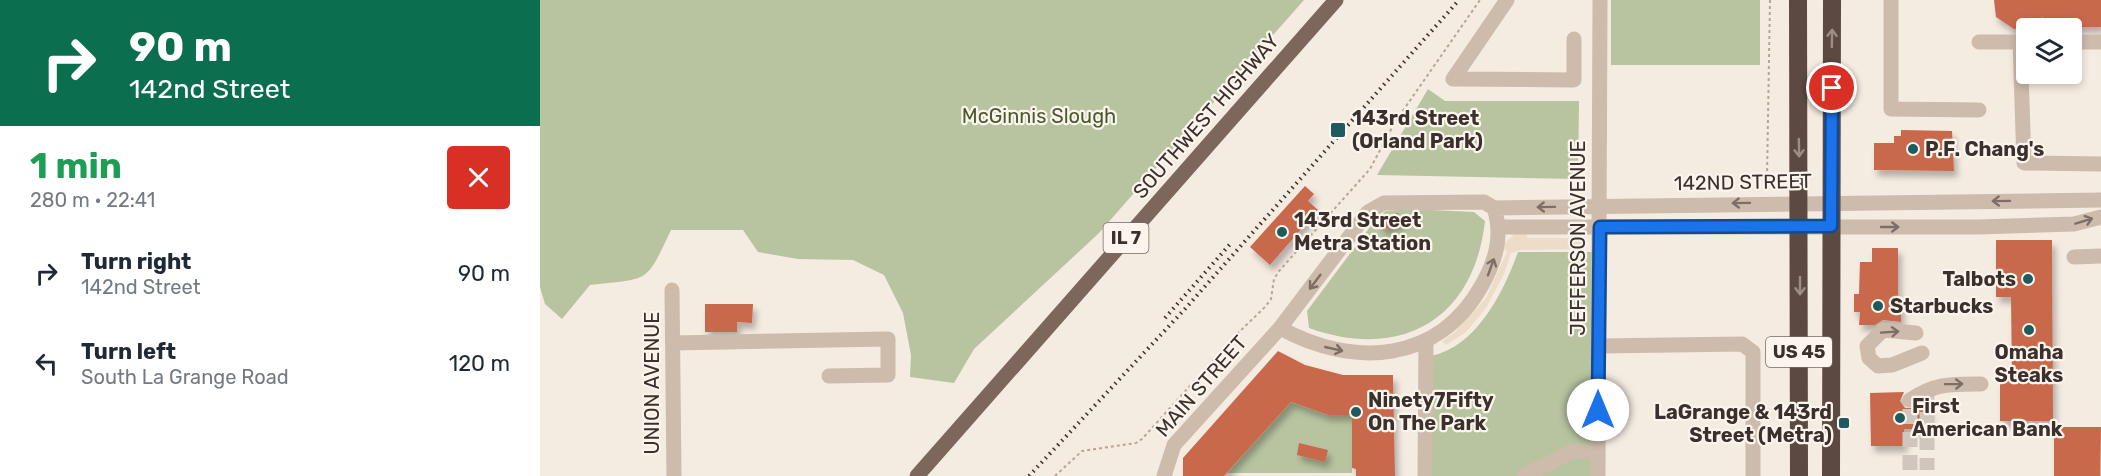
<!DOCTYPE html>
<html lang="en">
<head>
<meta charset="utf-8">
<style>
  :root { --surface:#fff; --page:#f6f6f7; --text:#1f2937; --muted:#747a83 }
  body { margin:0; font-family:Rubik,sans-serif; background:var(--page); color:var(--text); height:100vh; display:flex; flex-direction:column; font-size:22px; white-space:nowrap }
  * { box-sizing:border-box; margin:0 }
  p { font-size:20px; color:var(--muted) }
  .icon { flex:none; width:33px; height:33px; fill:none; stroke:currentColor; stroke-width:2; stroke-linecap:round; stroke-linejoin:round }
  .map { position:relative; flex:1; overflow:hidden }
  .panel { display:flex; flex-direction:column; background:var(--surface); width:540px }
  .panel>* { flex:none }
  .hud { background:#0b6e4f; color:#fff; overflow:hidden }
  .fabs { position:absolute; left:1476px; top:18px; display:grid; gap:12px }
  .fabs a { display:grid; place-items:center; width:66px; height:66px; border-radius:6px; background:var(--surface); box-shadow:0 3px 9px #0003; font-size:30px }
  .pin { position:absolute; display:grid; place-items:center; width:51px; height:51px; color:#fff; margin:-26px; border:3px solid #fff; border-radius:50%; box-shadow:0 2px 6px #0007 }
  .me { position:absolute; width:66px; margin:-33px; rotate:0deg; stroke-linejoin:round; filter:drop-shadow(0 0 4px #0008) }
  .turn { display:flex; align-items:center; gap:21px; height:126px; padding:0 30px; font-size:27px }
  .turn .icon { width:78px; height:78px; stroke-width:2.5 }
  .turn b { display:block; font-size:42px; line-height:51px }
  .round { display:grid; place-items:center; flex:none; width:63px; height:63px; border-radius:6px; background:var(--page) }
  .headline { display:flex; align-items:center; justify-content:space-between; height:102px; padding:0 30px }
  h1 { font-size:36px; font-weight:700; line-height:45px; color:#1e9e55 }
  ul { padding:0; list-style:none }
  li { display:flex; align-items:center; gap:18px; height:90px; padding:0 30px }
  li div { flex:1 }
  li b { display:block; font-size:22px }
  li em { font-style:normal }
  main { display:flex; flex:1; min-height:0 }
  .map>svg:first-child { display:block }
</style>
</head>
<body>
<main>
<section class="panel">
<div class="hud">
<div class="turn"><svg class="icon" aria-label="right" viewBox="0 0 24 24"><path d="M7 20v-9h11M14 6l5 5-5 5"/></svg><div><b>90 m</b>142nd Street</div></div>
</div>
<div class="headline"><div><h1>1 min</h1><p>280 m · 22:41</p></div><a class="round" style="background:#d93025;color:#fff"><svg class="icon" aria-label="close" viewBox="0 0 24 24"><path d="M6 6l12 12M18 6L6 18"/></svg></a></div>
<ul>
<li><svg class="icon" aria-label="right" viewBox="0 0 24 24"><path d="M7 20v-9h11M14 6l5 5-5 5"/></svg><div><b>Turn right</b><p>142nd Street</p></div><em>90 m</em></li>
<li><svg class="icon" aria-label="left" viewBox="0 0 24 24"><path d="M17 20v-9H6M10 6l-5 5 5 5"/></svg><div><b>Turn left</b><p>South La Grange Road</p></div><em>120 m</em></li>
</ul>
</section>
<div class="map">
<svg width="1561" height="476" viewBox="0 0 1561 476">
  <defs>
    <filter id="shadow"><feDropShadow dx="3.5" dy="6" stdDeviation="3" flood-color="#0004"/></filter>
  </defs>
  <rect width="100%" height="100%" fill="#f4ebe1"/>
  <path fill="#b8c4a0" d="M 0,0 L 764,0 L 558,234 L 434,349 L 414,383 L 370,377 L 371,355 L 363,313 L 344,275 L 313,260 L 258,259 L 218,252 L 203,230 L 131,230 C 105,285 110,278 50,285 L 22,319 L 5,304 L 0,287 Z
    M 1071,0 L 1220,0 L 1220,65 L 1071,65 Z
    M 888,89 L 905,101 L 1039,101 L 1038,179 L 837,175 Z
    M 869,209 L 934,212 L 945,221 C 934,320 861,361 769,328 L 767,311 L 836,219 L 846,211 Z
    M 978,252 L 1058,252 L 1056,476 L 890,476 L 891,356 C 937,346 963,293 978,252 Z
    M 751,402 L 788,415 L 812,415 L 812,473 L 687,473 Z"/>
  <path fill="#ecdcc8" d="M 984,230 L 988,238 L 1032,238 L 1036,233 L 1045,233 L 1045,249 L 981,250 L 971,253 L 964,274 L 946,308 L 926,332 L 906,345 L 902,341 L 914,333 L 946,298 L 967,252 L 962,246 L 973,235 Z"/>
  <path fill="#c8694b" filter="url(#shadow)" d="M 1454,0 L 1561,0 L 1561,27 L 1503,27 L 1503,17 L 1487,27 L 1474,29 L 1456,17 Z
    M 1361,130 L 1412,131 L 1414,171 L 1334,170 L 1334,143 L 1354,143 L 1354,136 L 1361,136 Z
    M 765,186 L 774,194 L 768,201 L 778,210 L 730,265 L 710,247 Z
    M 858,213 L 862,222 L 843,230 L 839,219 Z
    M 1456,240 L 1512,240 L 1513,421 L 1460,421 L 1460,380 L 1472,380 L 1471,297 L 1456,297 Z
    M 1332,248 L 1358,248 L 1358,301 L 1361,301 L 1361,322 L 1343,320 L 1335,325 L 1319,325 L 1320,312 L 1314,312 L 1314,294 L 1319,294 L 1320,262 L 1332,262 Z
    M 165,304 L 213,304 L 212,323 L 197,322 L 197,332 L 165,332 Z
    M 738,351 L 765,365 L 803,375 L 853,375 L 855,476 L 816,476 L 816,469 L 812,468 L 812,415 L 788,415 L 751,402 L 684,476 L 643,476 L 643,458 Z
    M 1364,392 L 1360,401 L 1365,408 L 1389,408 L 1389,429 L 1364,429 L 1364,446 L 1331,446 L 1330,393 Z
    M 1514,427 L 1561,427 L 1560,476 L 1514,476 Z
    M 759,443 L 788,450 L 785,462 L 757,455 Z"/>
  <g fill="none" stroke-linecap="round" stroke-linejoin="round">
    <path stroke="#cfc6bd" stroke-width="15" stroke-dasharray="15 8" stroke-linecap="butt" d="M 1387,389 L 1387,470
      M 1370,470 L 1370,400"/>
    <path stroke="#b9a596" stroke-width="2" stroke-dasharray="3 3" stroke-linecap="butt" d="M 1227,177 L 1230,0
      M 515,476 L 542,451 L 596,443 L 602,439 L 696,335 L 725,307 L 731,299 L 734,279 L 739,271 L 830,169 L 855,122 L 940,0"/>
    <path stroke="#cdbbac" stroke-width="15" d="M 1351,0 L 1351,109 L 1439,110
      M 1439,42 L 1486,42
      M 1480,42 L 1484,163 L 1561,164
      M 1532,42 L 1561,42
      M 913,79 L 1034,80 L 1034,39
      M 913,79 L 967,0
      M 954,208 L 1561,200
      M 961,227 L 1439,227 L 1534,224 L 1561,217
      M 1534,257 L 1561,256
      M 132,290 L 134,476
      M 1376,333 L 1343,330 L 1327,346 L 1329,358 L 1338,366 L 1352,365 L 1382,353
      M 133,343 L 348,339 L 348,375 L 289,376
      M 1059,346 L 1202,344 L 1213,352 L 1213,476
      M 1370,400 C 1396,383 1411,384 1441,384
      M 624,476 L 634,445 L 740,328 L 828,212 L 844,203 L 944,202 L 954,208 C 963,235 956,260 942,285 C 898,364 813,368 740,328
      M 885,476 L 886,341
      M 984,476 L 1033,451 L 1058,452
      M 1058,476 L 1060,0"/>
    <path stroke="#7d675c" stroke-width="15" d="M 377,476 L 796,0"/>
    <path stroke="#5c4a42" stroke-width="18" d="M 1258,0 L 1259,476
      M 1291,476 L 1292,0"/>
    <path stroke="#3b302b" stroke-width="4" stroke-dasharray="1.5 4.5" stroke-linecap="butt" d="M 625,318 L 692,242
      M 489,476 L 644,310 L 919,0"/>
  </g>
  <defs><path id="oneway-shaft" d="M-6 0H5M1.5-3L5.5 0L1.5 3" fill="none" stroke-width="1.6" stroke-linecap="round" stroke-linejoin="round" transform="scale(1.5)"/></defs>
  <g stroke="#9c8e87">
    <use href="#oneway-shaft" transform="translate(1292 38) rotate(-89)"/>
    <use href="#oneway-shaft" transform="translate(1259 148) rotate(89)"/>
    <use href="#oneway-shaft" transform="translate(1260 286) rotate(90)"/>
  </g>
  <g stroke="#7d6f65">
    <use href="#oneway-shaft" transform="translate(1461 201) rotate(179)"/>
    <use href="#oneway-shaft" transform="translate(1201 203) rotate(179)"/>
    <use href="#oneway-shaft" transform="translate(1006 207) rotate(179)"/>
    <use href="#oneway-shaft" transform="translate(1544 221) rotate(-17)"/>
    <use href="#oneway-shaft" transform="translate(1350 227)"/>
    <use href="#oneway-shaft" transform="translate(951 267) rotate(-70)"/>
    <use href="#oneway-shaft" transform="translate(775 282) rotate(127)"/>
    <use href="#oneway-shaft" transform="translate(1350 332) rotate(-4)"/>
    <use href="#oneway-shaft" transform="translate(794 349) rotate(13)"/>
    <use href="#oneway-shaft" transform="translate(1414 384) rotate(-1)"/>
  </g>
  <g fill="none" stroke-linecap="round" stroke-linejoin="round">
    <defs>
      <path id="route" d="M 1058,410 L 1060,227 L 1291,226 L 1292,88"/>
    </defs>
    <use href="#route" stroke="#114b97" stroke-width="15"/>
    <use href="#route" stroke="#1a73e8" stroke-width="10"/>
  </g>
  <g fill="#1f5a5e" stroke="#fbf5ee" stroke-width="2">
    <rect x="790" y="122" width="16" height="16" rx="3"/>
    <circle cx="1373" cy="149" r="6"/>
    <circle cx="742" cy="232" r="6"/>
    <circle cx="1488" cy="279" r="6"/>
    <circle cx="1338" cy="306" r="6"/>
    <circle cx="1489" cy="330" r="6"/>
    <circle cx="816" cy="412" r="6"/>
    <circle cx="1360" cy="418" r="6"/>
    <rect x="1298" y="417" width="12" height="12" rx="3"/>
  </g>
  <g text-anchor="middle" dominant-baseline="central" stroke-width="4.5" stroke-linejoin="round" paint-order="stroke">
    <g fill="#fbf5ee" stroke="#756b66" stroke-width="1.5">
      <rect x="563.5" y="223" width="45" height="30" rx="4.5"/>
      <rect x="1226" y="337" width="66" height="30" rx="4.5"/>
    </g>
    <g font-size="18" font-weight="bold" fill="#3b302b">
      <text x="586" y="238">IL 7</text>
      <text x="1259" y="352">US 45</text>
    </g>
    <g font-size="20" fill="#4a5a2e" stroke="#fbf5ee">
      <text x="499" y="116">McGinnis Slough</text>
    </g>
    <g font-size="20" fill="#3b302b" stroke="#fbf5ee">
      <text transform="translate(666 116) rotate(-49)">SOUTHWEST HIGHWAY</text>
      <text transform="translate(1203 182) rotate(-1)">142ND STREET</text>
      <text transform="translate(1038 238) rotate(-90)">JEFFERSON AVENUE</text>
      <text transform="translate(112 383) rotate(-90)">UNION AVENUE</text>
      <text transform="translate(661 386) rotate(-49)">MAIN STREET</text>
    </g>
    <g font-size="20" font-weight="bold" fill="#3b302b" stroke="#fbf5ee" text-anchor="start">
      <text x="812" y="118">143rd Street<tspan x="812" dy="23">(Orland Park)</tspan></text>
      <text x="1385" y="149">P.F. Chang's</text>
      <text x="754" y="220">143rd Street<tspan x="754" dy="23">Metra Station</tspan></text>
      <text x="1476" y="279" text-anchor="end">Talbots</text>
      <text x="1350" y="306">Starbucks</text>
      <text x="1489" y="352" text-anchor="middle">Omaha<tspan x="1489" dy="23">Steaks</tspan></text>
      <text x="828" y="400">Ninety7Fifty<tspan x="828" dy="23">On The Park</tspan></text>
      <text x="1372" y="406">First<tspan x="1372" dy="23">American Bank</tspan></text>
      <text x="1292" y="412" text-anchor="end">LaGrange &amp; 143rd<tspan x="1292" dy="23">Street (Metra)</tspan></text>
    </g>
  </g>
</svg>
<div class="fabs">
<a><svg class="icon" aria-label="layers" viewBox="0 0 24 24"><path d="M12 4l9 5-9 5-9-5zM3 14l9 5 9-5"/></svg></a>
</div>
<div class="pin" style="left:1292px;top:88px;background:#d93025"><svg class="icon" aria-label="arrive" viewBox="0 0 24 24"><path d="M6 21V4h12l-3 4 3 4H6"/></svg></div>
<svg class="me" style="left:1058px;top:410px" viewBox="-20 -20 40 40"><circle r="19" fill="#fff"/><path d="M0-13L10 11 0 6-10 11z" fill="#1a73e8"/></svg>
</div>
</main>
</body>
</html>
